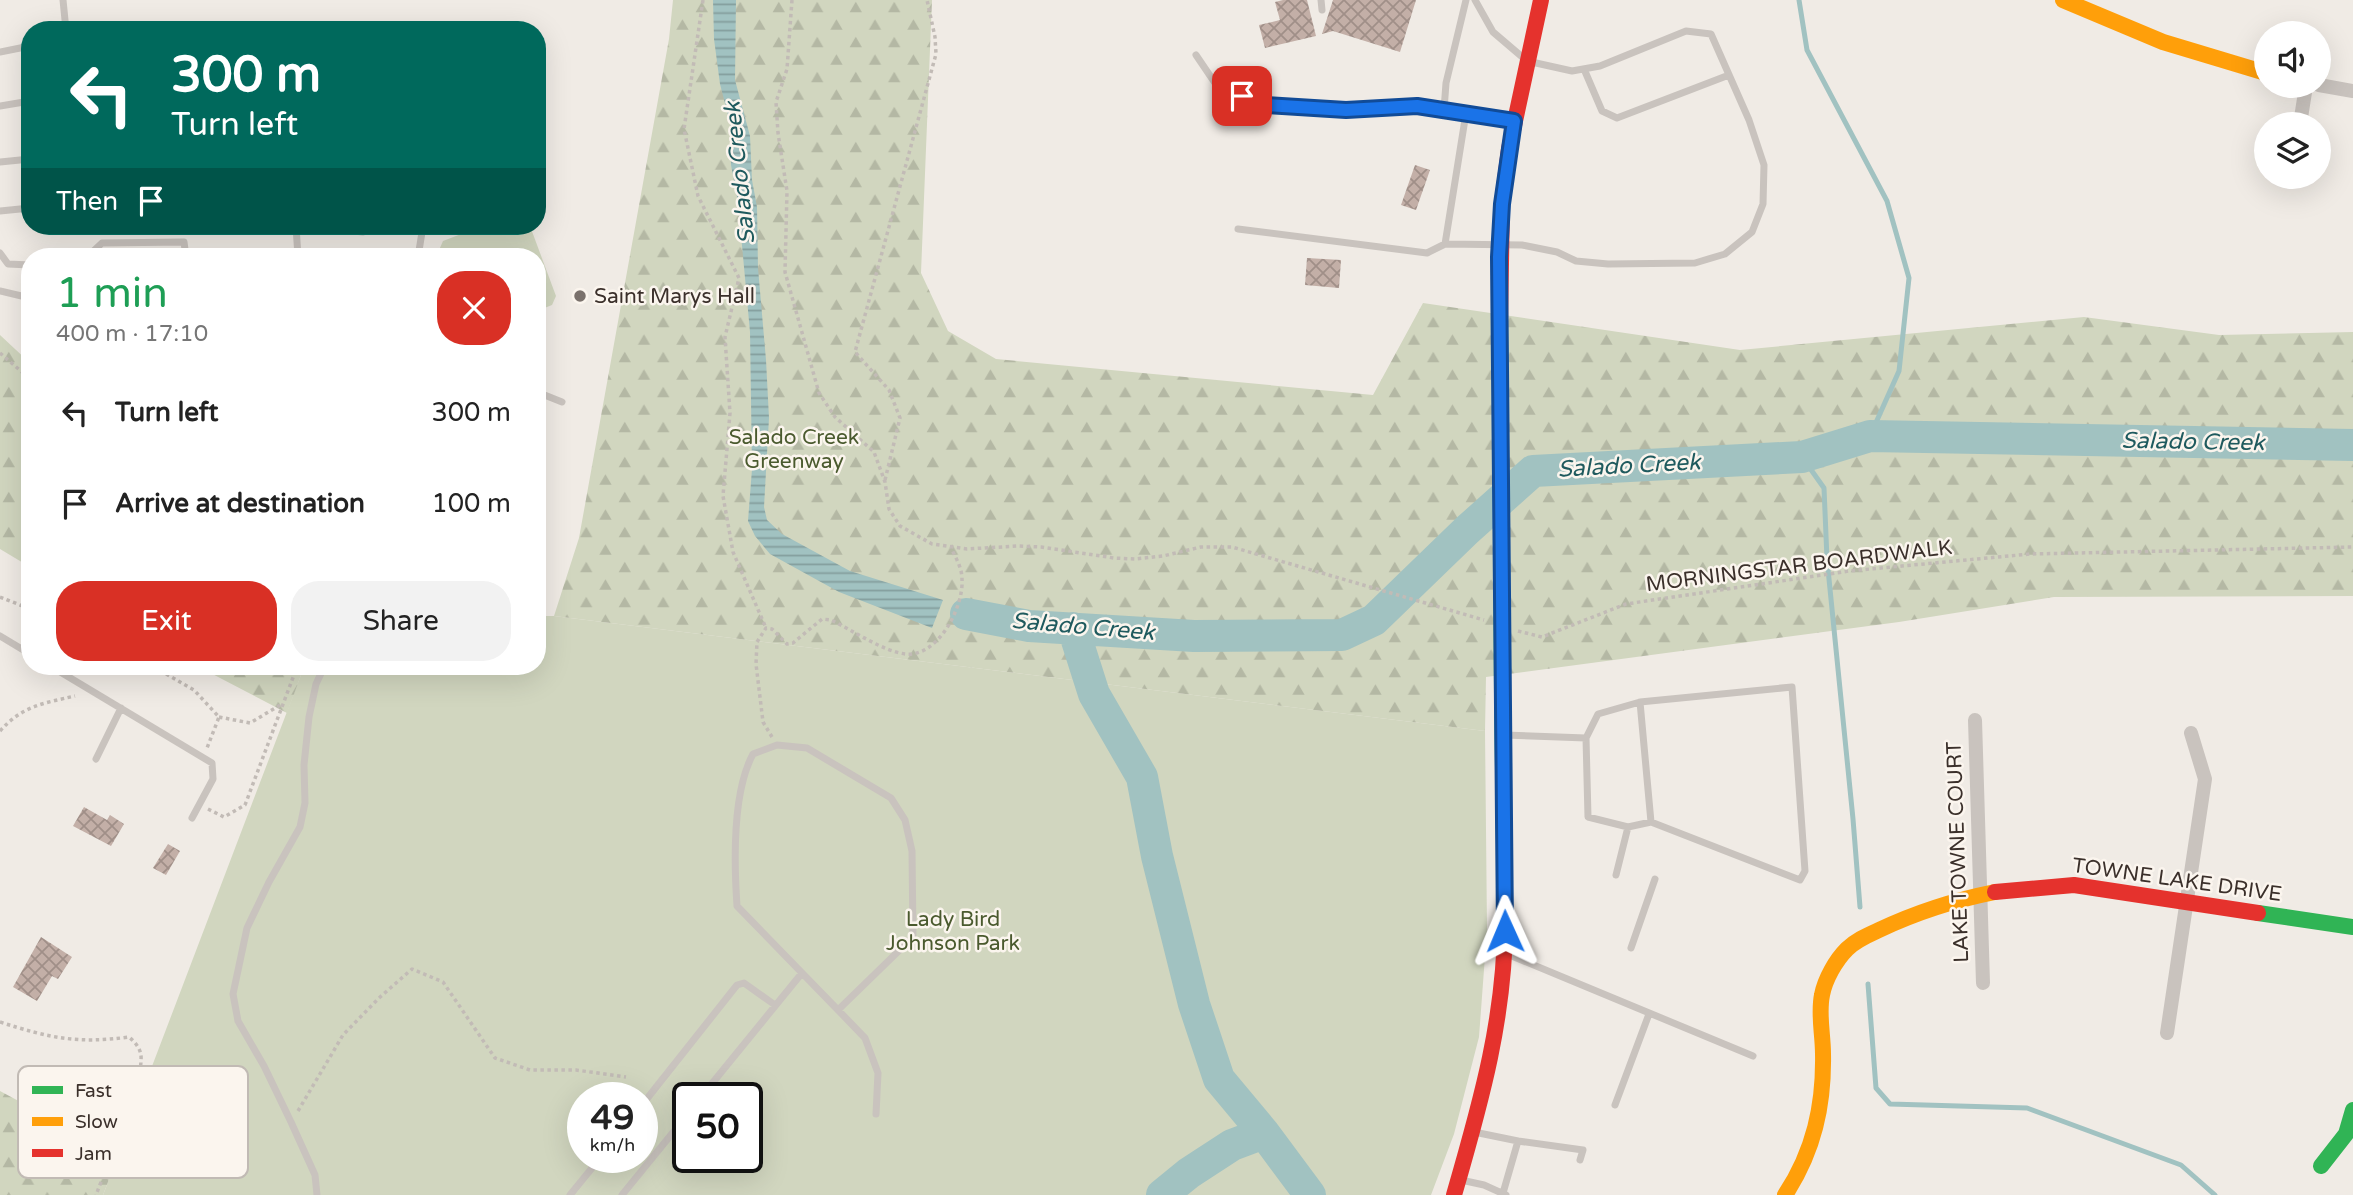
<!DOCTYPE html>
<html lang="en">
<head>
<meta charset="utf-8">
<style>
  :root { --surface:#fff; --page:#f2f2f2; --text:#222; --muted:#767676; --accent:#d93025 }
  body { margin:0; font-family:"Varela Round",sans-serif; background:var(--page); color:var(--text); height:100vh; display:flex; flex-direction:column; font-size:26px; white-space:nowrap }
  * { box-sizing:border-box; margin:0 }
  p { font-size:23px; color:var(--muted) }
  .icon { flex:none; width:38px; height:38px; fill:none; stroke:currentColor; stroke-width:2; stroke-linecap:round; stroke-linejoin:round }
  .map { position:relative; flex:1; overflow:hidden }
  .sheet { position:absolute; left:21px; top:248px; width:525px; height:427px; display:flex; flex-direction:column; background:var(--surface); border-radius:28px; box-shadow:0 7px 28px #0002 }
  .sheet>* { flex:none }
  .hud { position:absolute; left:21px; top:21px; width:525px; height:214px; border-radius:28px; box-shadow:0 7px 28px #0002; background:#00695c; color:#fff; overflow:hidden }
  .fabs { position:absolute; left:2254px; top:21px; display:grid; gap:14px }
  .fabs a { display:grid; place-items:center; width:77px; height:77px; border-radius:50%; background:var(--surface); box-shadow:0 7px 28px #0002; font-size:35px }
  .speed { position:absolute; left:567px; top:1082px; display:flex; gap:14px; font-size:35px; font-weight:700; text-align:center }
  .speed>* { display:grid; place-content:center; width:91px; height:91px; border-radius:50%; background:var(--surface); box-shadow:0 7px 28px #0002; line-height:1 }
  .speed small { font-size:18px; font-weight:400 }
  .speed .limit { border:4px solid #111; border-radius:10px; background:#fff; color:#111 }
  .pin { position:absolute; display:grid; place-items:center; width:60px; height:60px; color:#fff; margin:-30px; border-radius:14px; box-shadow:0 4px 10px #0006 }
  .me { position:absolute; width:77px; margin:-38px; rotate:359deg; stroke-linejoin:round; filter:drop-shadow(0 0 5px #0008) }
  .turn { display:flex; align-items:center; gap:24px; height:147px; padding:0 35px; font-size:32px }
  .turn .icon { width:91px; height:91px; stroke-width:2.5 }
  .turn b { display:block; font-size:49px; line-height:60px }
  .then { display:flex; align-items:center; height:66px; padding:0 35px; background:#0003; gap:14px; font-size:26px }
  .round { display:grid; place-items:center; flex:none; width:74px; height:74px; border-radius:28px; background:var(--page) }
  .headline { display:flex; align-items:center; justify-content:space-between; height:119px; padding:0 35px }
  h1 { font-size:42px; font-weight:600; line-height:52px; color:#1e9e55 }
  .primary-button { display:flex; gap:14px; margin-top:auto; padding:14px 35px }
  .primary-button a { flex:1; height:80px; border-radius:28px; background:var(--accent); color:#fff; font-size:28px; font-weight:600; line-height:80px; text-align:center }
  .primary-button a+a { background:var(--page); color:var(--text) }
  ul { padding:0; list-style:none }
  li { display:flex; align-items:center; gap:21px; height:91px; padding:0 35px }
  li div { flex:1 }
  li b { display:block; font-size:26px }
  li em { font-style:normal }
  .map>svg:first-child { display:block }
</style>
</head>
<body>
<div class="map">
<svg width="2353" height="1195" viewBox="0 0 2353 1195">
  <defs>
    <pattern id="forest-firs" width="22" height="20" patternUnits="userSpaceOnUse" patternTransform="scale(1.75)"><rect width="22" height="20" fill="#d1d6bf"/><path d="M5 1l3.5 6h-7zM16 11l3.5 6h-7z" fill="#b4b8a4"/></pattern>
    <pattern id="water-rules" width="6" height="5" patternUnits="userSpaceOnUse" patternTransform="scale(1.75)"><rect width="6" height="5" fill="#a1c2c1"/><path d="M0 2.5h6" fill="none" stroke="#849e9d"/></pattern>
    <pattern id="building-cross-hatch" width="8" height="8" patternUnits="userSpaceOnUse" patternTransform="scale(1.75)"><rect width="8" height="8" fill="#c3afa7"/><path d="M0 0l8 8M0 8l8-8" fill="none" stroke="#a08f88"/></pattern>
  </defs>
  <rect width="100%" height="100%" fill="#f0ebe5"/>
  <path fill="#d1d6bf" fill-rule="evenodd" d="M 482,226 L 530,226 L 556,296 L 552,305 L 537,311 L 537,257 L 436,257 L 443,241 Z
    M 537,616 L 554,616 L 1485,731 L 1487,929 L 1479,1037 L 1454,1134 L 1431,1195 L 103,1195 L 304,667 L 537,667 ZM 583,1097 L 642,1097 L 642,1157 L 583,1157 ZM 688,1097 L 747,1097 L 747,1157 L 688,1157 Z"/>
  <path fill="url(#forest-firs)" d="M 673,0 L 932,0 L 921,273 L 948,331 L 996,359 L 1373,395 L 1423,303 L 1740,350 L 2084,317 L 2219,335 L 2353,332 L 2353,596 L 2054,597 L 1899,622 L 1486,677 L 1485,731 L 554,616 L 579,538 L 669,39 Z
    M 0,335 L 30,363 L 30,567 L 0,549 Z
    M 199,667 L 304,667 L 287,713 Z
    M 120,1070 L 151,1070 L 103,1195 L 0,1195 L 0,1091 L 26,1105 Z"/>
  <path fill="url(#water-rules)" d="M 713,0 L 736,0 L 735,80 L 750,136 L 752,180 L 757,207 L 758,268 L 766,360 L 769,418 L 764,507 L 767,520 L 782,534 L 850,571 L 943,600 L 932,628 L 839,592 L 770,554 L 755,536 L 748,521 L 752,469 L 750,332 L 738,202 L 731,165 L 730,123 L 720,84 L 714,39 Z"/>
  <g fill="none" stroke-linecap="round" stroke-linejoin="round">
    <path stroke="#a1c2c1" stroke-width="5" d="M 1799,0 L 1807,50 L 1887,201 L 1909,278 L 1899,371 L 1870,436
      M 1802,457 L 1824,488 L 1827,559 L 1853,819 L 1860,907
      M 1868,984 L 1876,1088 L 1890,1104 L 2027,1108 L 2181,1165 L 2215,1195"/>
    <path stroke="#a1c2c1" stroke-width="32" d="M 966,614 L 1029,626 L 1194,636 L 1342,635 L 1374,620 L 1467,530 L 1533,471 L 1802,457 L 1870,436 L 2353,445
      M 1073,628 L 1094,694 L 1142,777 L 1157,856 L 1194,1004 L 1219,1079 L 1264,1133 L 1310,1195
      M 1162,1195 L 1189,1173 L 1232,1145 L 1264,1133"/>
  </g>
  <path fill="url(#building-cross-hatch)" d="M 1283,0 L 1307,0 L 1316,36 L 1265,48 L 1259,25 L 1280,20 L 1275,2 Z
    M 1333,0 L 1416,0 L 1400,52 L 1333,31 L 1322,34 Z
    M 1415,165 L 1430,170 L 1416,210 L 1401,205 Z
    M 1307,258 L 1341,260 L 1339,288 L 1305,285 Z
    M 84,807 L 107,820 L 110,815 L 124,824 L 111,846 L 73,826 Z
    M 168,844 L 180,851 L 166,875 L 153,868 Z
    M 41,937 L 72,957 L 58,979 L 52,976 L 37,1001 L 13,987 Z"/>
  <g fill="none" stroke-linecap="round" stroke-linejoin="round">
    <path stroke="#c2bbb6" stroke-width="3.5" stroke-dasharray="3.5 3.5" stroke-linecap="butt" d="M 703,0 L 684,129 L 698,196 L 739,278 L 725,337 L 730,413 L 723,496 L 733,552 L 766,628
      M 792,0 L 787,69 L 776,102 L 778,133 L 787,191 L 785,272 L 819,393 L 835,417 L 874,452 L 885,482 L 889,509 L 900,526 L 932,544 L 967,549 L 1018,546 L 1041,547 L 1114,558 L 1135,559 L 1163,556 L 1201,547 L 1232,547 L 1484,620
      M 0,353 L 30,379
      M 885,480 L 900,418 L 889,390 L 855,352 L 936,54 L 935,37 L 927,0
      M 0,597 L 30,609
      M 1518,631 L 1542,637 L 1626,604 L 1849,571 L 2030,554 L 2353,547
      M 154,667 L 194,690 L 219,717 L 207,748
      M 219,717 L 250,723 L 282,704
      M 0,731 C 22,706 44,703 75,696
      M 772,737 L 763,722 L 756,664 L 757,642 L 766,628 L 772,629 L 787,644 L 793,643 L 822,619 L 831,620 C 852,630 884,652 906,654 C 938,657 964,607 962,579 C 962,568 956,558 951,548
      M 208,809 L 224,817 L 245,805 L 297,667
      M 0,1022 C 49,1038 78,1044 129,1037 C 136,1043 142,1050 141,1060 C 140,1096 109,1160 96,1195
      M 298,1111 L 343,1035 L 379,998 L 412,969 L 443,982 L 495,1058 L 530,1070 L 576,1070 L 626,1077"/>
    <path stroke="#c9c3be" stroke-width="7" d="M 63,0 L 66,30
      M 1321,0 L 1322,10
      M 0,52 L 30,46
      M 1196,55 L 1217,86 L 1266,105 L 1346,110 L 1417,106 L 1514,121
      M 1584,69 L 1602,111 L 1617,118 L 1729,75
      M 0,106 L 30,101
      M 1444,110 L 1446,83 L 1466,0
      M 1466,113 L 1445,244 L 1522,245 L 1557,252 L 1576,261 L 1608,264 L 1695,263 L 1725,254 L 1752,232 L 1763,204 L 1764,165 L 1749,120 L 1711,34 L 1686,31 L 1600,66 L 1572,71 L 1527,61 L 1493,32 L 1475,0
      M 0,162 L 30,159
      M 0,211 L 30,208
      M 296,226 L 298,257
      M 307,226 L 363,232
      M 1238,229 L 1427,253 L 1445,244
      M 0,253 L 8,264 L 30,265
      M 87,257 L 102,243 L 184,242 L 186,257
      M 418,257 L 423,226
      M 0,291 L 30,298
      M 537,392 L 562,402
      M 537,495 L 540,496
      M 0,636 L 30,654
      M 52,667 L 212,763 L 213,779 L 192,818
      M 1640,702 L 1651,822
      M 1504,735 L 1586,738 L 1588,817 L 1628,827 L 1616,875
      M 1586,738 L 1598,714 L 1640,702 L 1792,687 L 1805,871 L 1800,880 L 1651,822 L 1628,827
      M 96,759 L 121,708
      M 1631,948 L 1655,879
      M 1507,954 L 1753,1056
      M 838,1010 L 737,906 C 734,862 732,793 753,754 L 777,745 L 807,748 L 891,798 L 905,820 L 912,851 L 913,937 L 838,1010 L 865,1038 L 878,1073 L 876,1114
      M 701,1097 L 802,973
      M 642,1105 L 737,985 L 744,983 L 775,1005
      M 1615,1105 L 1649,1014
      M 1474,1132 L 1518,1141 L 1503,1193
      M 1518,1141 L 1583,1150 L 1580,1160
      M 1461,1180 L 1484,1185 L 1506,1195
      M 317,1195 L 315,1175 L 291,1122 L 264,1066 L 238,1021 L 233,994 L 247,928 L 269,882 L 300,827 L 305,803 L 304,765 L 309,717 L 316,684 L 324,667
      M 570,1195 L 601,1157
      M 622,1195 L 688,1114"/>
    <path stroke="#c9c3be" stroke-width="14" d="M 2319,85 L 2353,91
      M 2300,124 L 2306,86
      M 1975,720 L 1983,983
      M 2167,1033 L 2205,779 L 2191,733"/>
    <path stroke="#30b455" stroke-width="16" d="M 1502,693 L 1505,917
      M 2258,913 L 2353,927
      M 2321,1166 L 2346,1134 L 2353,1110"/>
    <path stroke="#ff9f0a" stroke-width="16" d="M 2063,0 L 2163,42 L 2266,73
      M 1785,1195 C 1814,1151 1824,1105 1823,1054 C 1823,1034 1818,1014 1822,995 C 1825,979 1836,960 1847,949 C 1856,940 1868,935 1879,930 C 1917,912 1955,900 1995,892"/>
    <path stroke="#e5322d" stroke-width="16" d="M 1500,323 L 1502,203 L 1509,149 L 1541,0
      M 1995,892 L 2074,885 L 2258,913
      M 1454,1195 C 1481,1102 1506,1014 1505,917"/>
    <path stroke="#30b455" stroke-width="16" d="M 1500,323 L 1502,693"/>
  </g>
  <g fill="none" stroke-linecap="round" stroke-linejoin="round">
    <defs>
      <path id="route" d="M 1242,96 L 1266,105 L 1346,110 L 1417,106 L 1514,121 L 1502,204 L 1499,257 L 1505,931"/>
    </defs>
    <use href="#route" stroke="#114b97" stroke-width="18"/>
    <use href="#route" stroke="#1a73e8" stroke-width="12"/>
  </g>
  <circle fill="#7a716c" stroke="#fbf5ee" stroke-width="2.5" cx="580" cy="296" r="7"/>
  <g text-anchor="middle" dominant-baseline="central" stroke-width="5" stroke-linejoin="round" paint-order="stroke">
    <g font-size="21" fill="#3b302b" stroke="#fbf5ee" text-anchor="start">
      <text x="594" y="296">Saint Marys Hall</text>
    </g>
    <g font-size="21" fill="#4a5a2e" stroke="#fbf5ee">
      <text x="794" y="437">Salado Creek<tspan x="794" dy="24">Greenway</tspan></text>
      <text x="953" y="919">Lady Bird<tspan x="953" dy="24">Johnson Park</tspan></text>
    </g>
    <g font-size="21" fill="#3b302b" stroke="#fbf5ee">
      <text transform="translate(1799 566) rotate(-7)">MORNINGSTAR BOARDWALK</text>
      <text transform="translate(1958 852) rotate(-92)">LAKE TOWNE COURT</text>
      <text transform="translate(2177 880) rotate(8)">TOWNE LAKE DRIVE</text>
    </g>
    <g font-size="23" font-style="italic" fill="#1f5a5e" stroke="#fbf5ee">
      <text transform="translate(740 173) rotate(-96)">Salado Creek</text>
      <text transform="translate(2193 442) rotate(1)">Salado Creek</text>
      <text transform="translate(1629 466) rotate(-3)">Salado Creek</text>
      <text transform="translate(1083 627) rotate(5)">Salado Creek</text>
    </g>
  </g>
  <rect x="18" y="1066" width="230" height="112" rx="10" fill="#fbf5ee" stroke="#c1bab4" stroke-width="2"/>
  <rect x="32" y="1086" width="31" height="8" fill="#30b455"/>
  <rect x="32" y="1117" width="31" height="9" fill="#ff9f0a"/>
  <rect x="32" y="1149" width="31" height="8" fill="#e5322d"/>
  <g font-size="19" fill="#3b302b">
    <text x="75" y="1097">Fast</text>
    <text x="75" y="1128">Slow</text>
    <text x="75" y="1160">Jam</text>
  </g>
</svg>
<div class="fabs">
<a><svg class="icon" aria-label="sound" viewBox="0 0 24 24"><path d="M4 9h4l5-4v14l-5-4H4zM17 9q2 3 0 6"/></svg></a>
<a><svg class="icon" aria-label="layers" viewBox="0 0 24 24"><path d="M12 4l9 5-9 5-9-5zM3 14l9 5 9-5"/></svg></a>
</div>
<div class="speed"><div>49<small>km/h</small></div><div class="limit">50</div></div>
<div class="pin" style="left:1242px;top:96px;background:#d93025"><svg class="icon" aria-label="arrive" viewBox="0 0 24 24"><path d="M6 21V4h12l-3 4 3 4H6"/></svg></div>
<svg class="me" style="left:1505px;top:931px" viewBox="-20 -20 40 40"><path d="M0-17L14 15 0 8-14 15z" fill="#1a73e8" stroke="#fff" stroke-width="4"/></svg>
<div class="hud">
<div class="turn"><svg class="icon" aria-label="left" viewBox="0 0 24 24"><path d="M17 20v-9H6M10 6l-5 5 5 5"/></svg><div><b>300 m</b>Turn left</div></div>
<div class="then">Then<svg class="icon" aria-label="arrive" viewBox="0 0 24 24"><path d="M6 21V4h12l-3 4 3 4H6"/></svg></div>
</div>
<section class="sheet">
<div class="headline"><div><h1>1 min</h1><p>400 m · 17:10</p></div><a class="round" style="background:#d93025;color:#fff"><svg class="icon" aria-label="close" viewBox="0 0 24 24"><path d="M6 6l12 12M18 6L6 18"/></svg></a></div>
<ul>
<li><svg class="icon" aria-label="left" viewBox="0 0 24 24"><path d="M17 20v-9H6M10 6l-5 5 5 5"/></svg><div><b>Turn left</b></div><em>300 m</em></li>
<li><svg class="icon" aria-label="arrive" viewBox="0 0 24 24"><path d="M6 21V4h12l-3 4 3 4H6"/></svg><div><b>Arrive at destination</b></div><em>100 m</em></li>
</ul>
<div class="primary-button"><a>Exit</a><a>Share</a></div>
</section>
</div>
</body>
</html>
